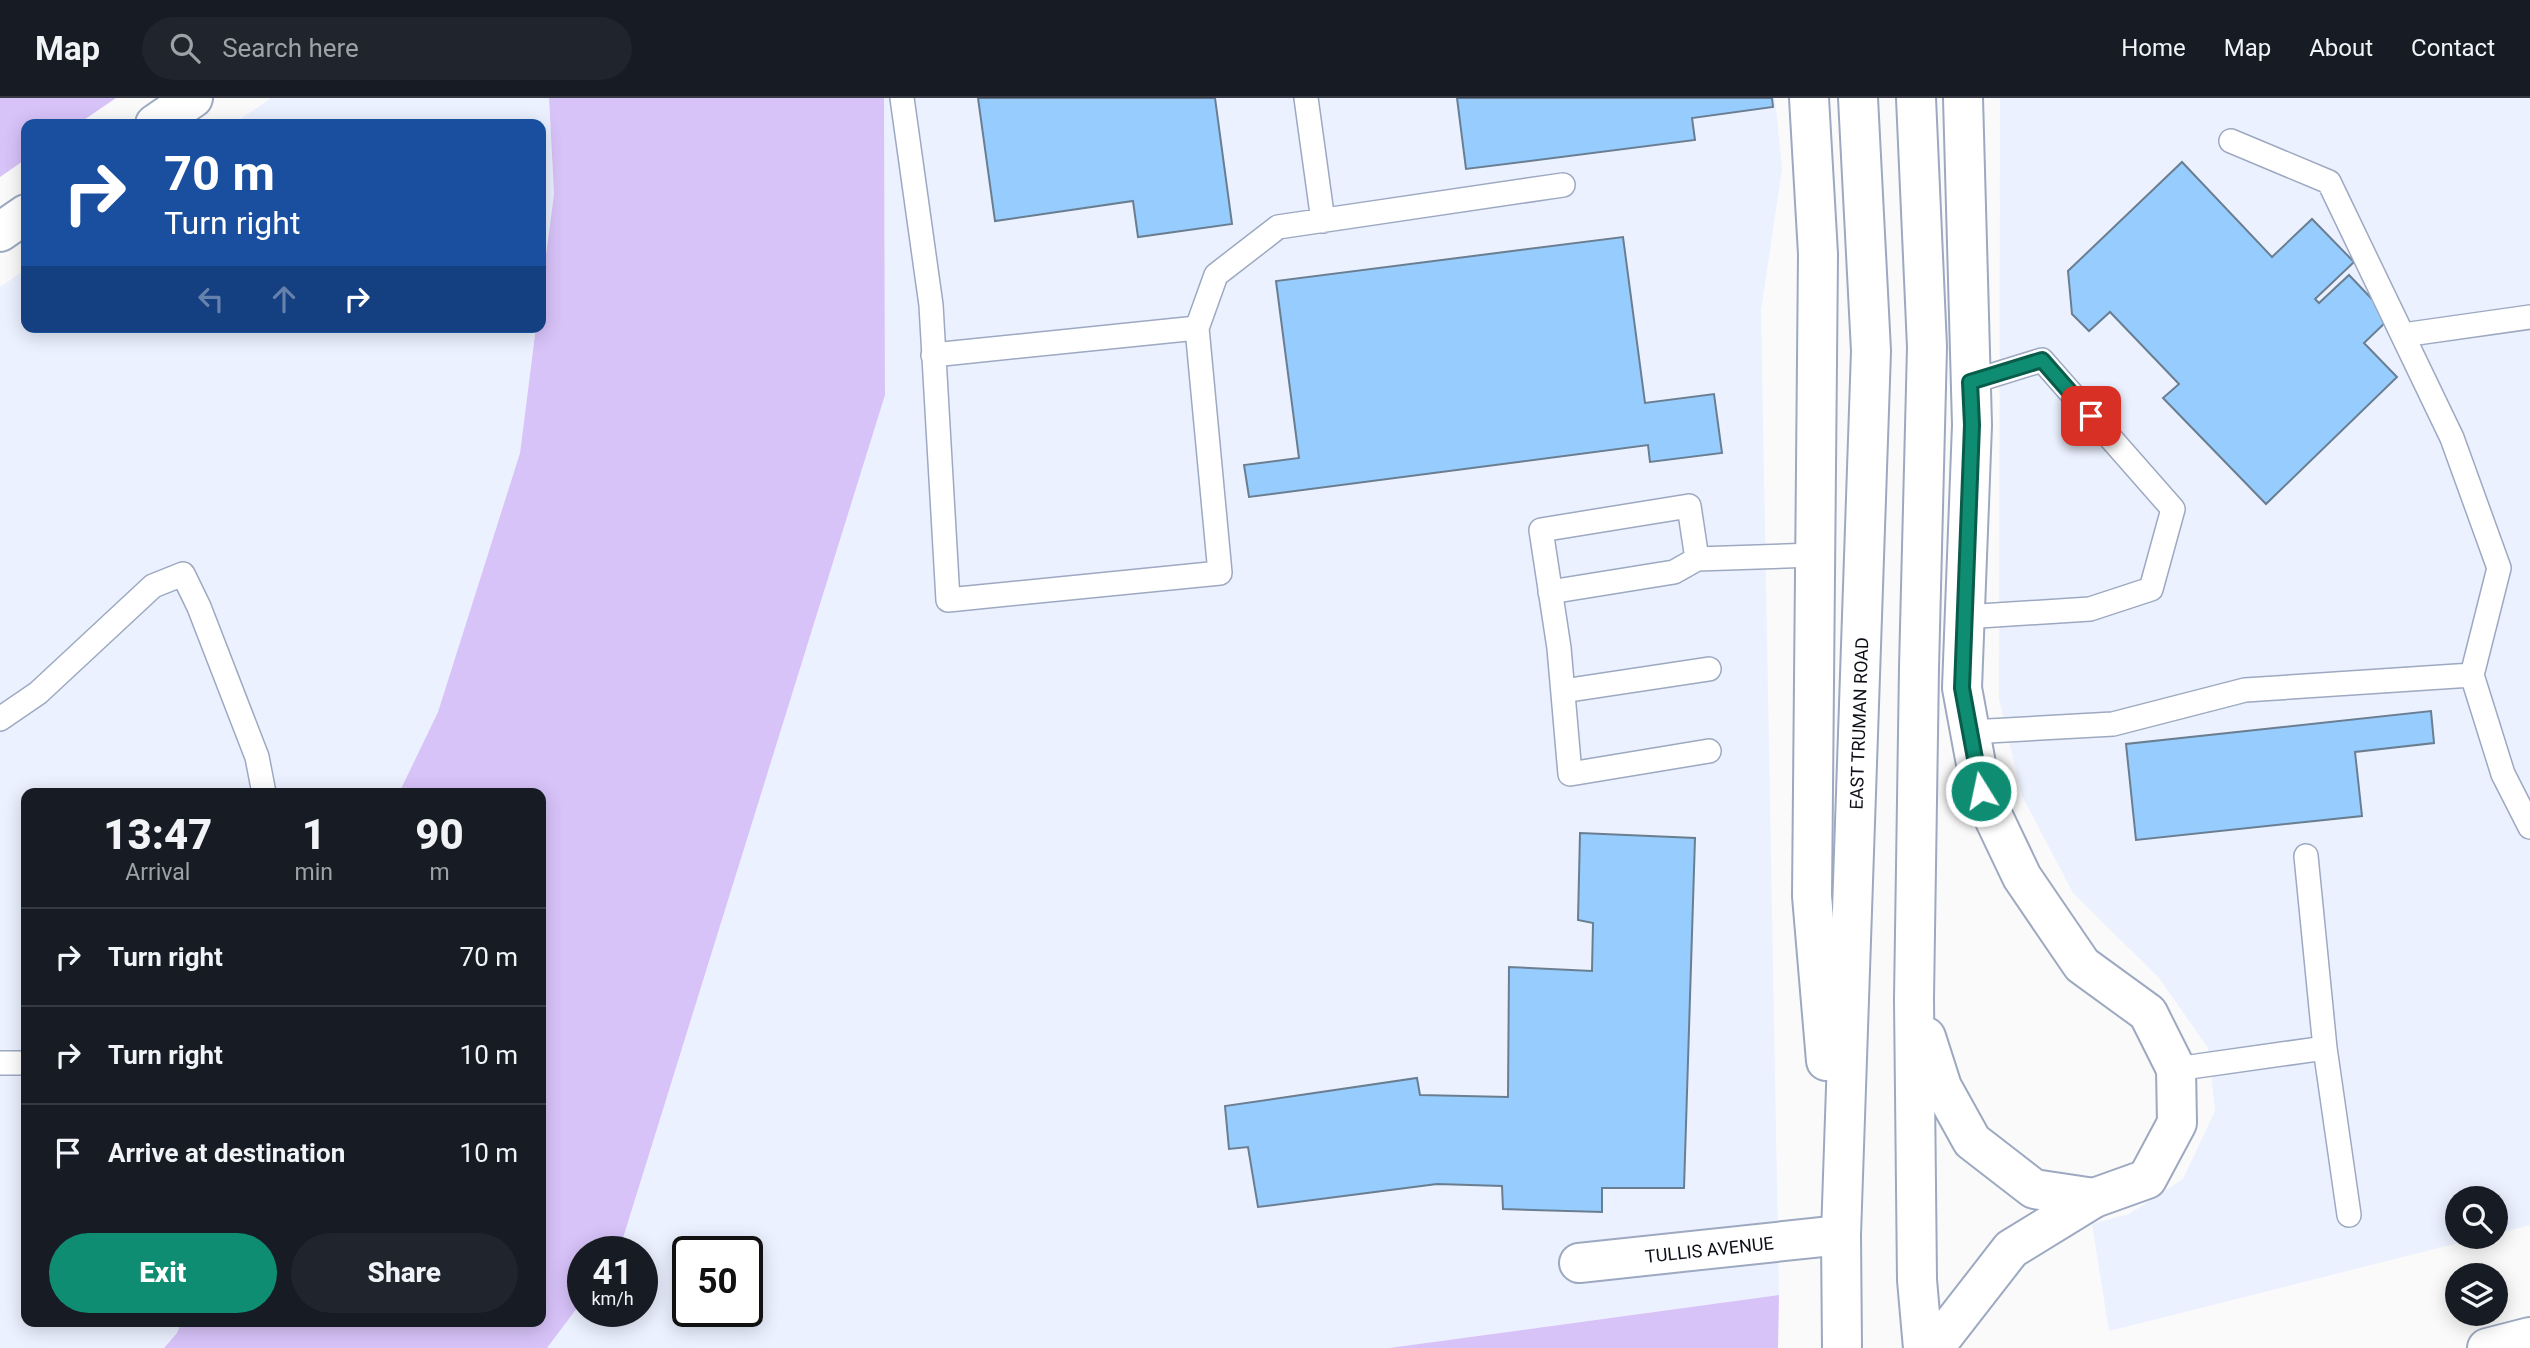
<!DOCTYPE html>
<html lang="en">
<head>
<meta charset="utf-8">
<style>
  :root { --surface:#171b24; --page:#20242c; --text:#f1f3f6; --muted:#9ea1a6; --line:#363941; --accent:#0e8d72 }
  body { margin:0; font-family:Roboto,sans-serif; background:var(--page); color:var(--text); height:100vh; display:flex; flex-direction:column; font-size:26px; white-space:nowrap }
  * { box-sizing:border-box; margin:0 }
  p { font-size:23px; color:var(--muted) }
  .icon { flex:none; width:38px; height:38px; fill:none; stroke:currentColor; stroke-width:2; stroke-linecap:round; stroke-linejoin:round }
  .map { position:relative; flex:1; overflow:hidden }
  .side { position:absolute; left:21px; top:690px; width:525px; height:539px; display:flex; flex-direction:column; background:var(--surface); border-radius:14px; box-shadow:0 4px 18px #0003 }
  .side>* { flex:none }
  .guide { position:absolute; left:21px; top:21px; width:525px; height:214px; border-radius:14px; box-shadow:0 4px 18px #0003; background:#1a4fa0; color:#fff; overflow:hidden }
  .fabs { position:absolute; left:2445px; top:1088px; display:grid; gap:14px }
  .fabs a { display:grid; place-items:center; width:63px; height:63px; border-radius:50%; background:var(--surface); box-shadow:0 4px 18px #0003; font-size:35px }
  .speed { position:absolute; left:567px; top:1138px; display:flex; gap:14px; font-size:35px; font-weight:700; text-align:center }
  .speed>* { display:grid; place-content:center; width:91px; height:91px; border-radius:50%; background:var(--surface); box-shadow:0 4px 18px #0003; line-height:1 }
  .speed small { font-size:18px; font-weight:400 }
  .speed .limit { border:4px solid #111; border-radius:10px; background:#fff; color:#111 }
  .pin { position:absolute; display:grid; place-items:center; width:60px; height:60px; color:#fff; margin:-30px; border-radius:14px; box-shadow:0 4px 10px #0006 }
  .me { position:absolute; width:77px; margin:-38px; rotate:350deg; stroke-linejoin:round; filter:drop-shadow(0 0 5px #0008) }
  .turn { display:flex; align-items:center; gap:24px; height:147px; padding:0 28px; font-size:32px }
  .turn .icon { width:91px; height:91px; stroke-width:2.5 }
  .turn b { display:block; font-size:49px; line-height:60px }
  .lanes { display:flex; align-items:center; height:66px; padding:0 28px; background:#0003; justify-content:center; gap:35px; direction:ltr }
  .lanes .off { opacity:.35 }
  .eta { display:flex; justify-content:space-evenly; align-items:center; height:119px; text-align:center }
  .eta b { font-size:42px; font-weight:800; line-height:49px }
  .cta { display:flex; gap:14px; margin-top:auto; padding:14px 28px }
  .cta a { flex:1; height:80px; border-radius:42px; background:var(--accent); color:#fff; font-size:28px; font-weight:800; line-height:80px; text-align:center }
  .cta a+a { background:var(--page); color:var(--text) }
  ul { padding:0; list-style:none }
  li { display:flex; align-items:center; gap:21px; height:98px; padding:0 28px; border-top:2px solid var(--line) }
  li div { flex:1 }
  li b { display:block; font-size:26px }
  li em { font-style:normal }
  header { display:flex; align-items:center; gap:42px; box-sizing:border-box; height:98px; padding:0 35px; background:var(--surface); border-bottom:2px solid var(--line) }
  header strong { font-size:33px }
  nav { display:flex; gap:38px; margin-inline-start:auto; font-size:24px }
  .search { width:490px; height:63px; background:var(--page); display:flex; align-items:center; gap:18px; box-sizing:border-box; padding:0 24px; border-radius:38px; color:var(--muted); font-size:26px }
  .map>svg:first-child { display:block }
</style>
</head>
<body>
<header>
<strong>Map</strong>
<div class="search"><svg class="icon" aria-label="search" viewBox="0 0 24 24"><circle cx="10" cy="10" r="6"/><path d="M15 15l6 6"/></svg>Search here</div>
<nav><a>Home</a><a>Map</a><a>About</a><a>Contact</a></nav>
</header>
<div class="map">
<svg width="2530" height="1250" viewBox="0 0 2530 1250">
  <rect width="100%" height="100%" fill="#fafafa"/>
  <path fill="#ebf1ff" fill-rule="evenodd" d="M 271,0 L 549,0 L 554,96 L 541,195 L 541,26 L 233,26 Z
    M 884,0 L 1775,0 L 1782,71 L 1761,213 L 1779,1197 L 1389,1250 L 547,1250 L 583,1202 L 583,1213 L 642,1213 L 642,1153 L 619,1153 L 885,297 ZM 688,1153 L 747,1153 L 747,1213 L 688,1213 Z
    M 2000,0 L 2530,0 L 2530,1127 L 2496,1136 L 2496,1101 L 2457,1101 L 2457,1139 L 2482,1139 L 2109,1233 L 2092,1126 L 2129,1116 L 2183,1081 L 2215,1013 L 2208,950 L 2159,880 L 2073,795 L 2022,698 L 1999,601 Z
    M 26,171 L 26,229 L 536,229 L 520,355 L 438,614 L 399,695 L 26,695 L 26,1223 L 182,1223 L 177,1235 L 164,1250 L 0,1250 L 0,189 Z"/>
  <path fill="#d8c3f9" d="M 0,0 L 116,0 L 78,26 L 26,26 L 26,61 L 0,79 Z
    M 549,0 L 884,0 L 885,297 L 619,1153 L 583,1153 L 583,1202 L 547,1250 L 164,1250 L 177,1235 L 182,1223 L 541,1223 L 541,695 L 399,695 L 438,614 L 520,355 L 536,229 L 541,229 L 541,195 L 554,96 Z
    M 1779,1197 L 1778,1250 L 1389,1250 Z"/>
  <path fill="#97cdfe" stroke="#6a7e91" stroke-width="2" d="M 978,0 L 1215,0 L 1232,126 L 1138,139 L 1133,103 L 995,123 Z
    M 1457,0 L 1772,0 L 1773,9 L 1692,20 L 1695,42 L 1466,71 Z
    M 2182,64 L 2272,159 L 2312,121 L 2354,164 L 2315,201 L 2319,205 L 2349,177 L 2390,220 L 2364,245 L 2397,279 L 2266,406 L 2163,300 L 2179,286 L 2110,214 L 2089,233 L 2072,216 L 2068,173 Z
    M 1623,139 L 1645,305 L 1714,296 L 1722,355 L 1650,364 L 1648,347 L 1249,399 L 1244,367 L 1299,360 L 1276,183 Z
    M 2431,613 L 2434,645 L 2355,654 L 2362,718 L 2136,742 L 2126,646 Z
    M 1580,735 L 1695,740 L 1684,1090 L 1602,1090 L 1602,1114 L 1503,1111 L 1502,1088 L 1437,1086 L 1258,1109 L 1248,1049 L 1229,1051 L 1225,1008 L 1417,980 L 1420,997 L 1508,999 L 1509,869 L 1592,873 L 1593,825 L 1578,822 Z"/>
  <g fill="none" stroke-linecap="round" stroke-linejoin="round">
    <defs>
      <path id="lane" d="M 902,0 L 931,207 L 948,502 L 1220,475 L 1197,230 L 1216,177 L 1278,129 L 1563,87
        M 1306,0 L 1323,123
        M 2403,237 L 2530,219
        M 933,257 L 1197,230
        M 1550,494 L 1674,474 L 1697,461
        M 1964,519 L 2090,511 L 2151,491 L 2173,411 L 2042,262 L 1971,284
        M 2472,577 L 2503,676 L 2530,729
        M 1563,593 L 1709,571
        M 0,621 L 38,595 L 153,488 L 183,476 L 199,509 L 257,659 L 264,695
        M 1970,634 L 2113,626 L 2245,592 L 2472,577 L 2499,470 L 2452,340 L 2329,84 L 2231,43
        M 1709,653 L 1570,676 L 1559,550 L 1541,432 L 1689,408 L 1697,461 L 1814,457
        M 2306,758 L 2325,950
        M 0,965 L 26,965
        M 2176,971 L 2325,950 L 2349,1117"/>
      <g id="street">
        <path id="s1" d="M 1579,1165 L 1841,1137"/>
      </g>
      <g id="secondary">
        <path d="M 1809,0 L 1818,156 L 1812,798 L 1826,963"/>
        <path d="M 1916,0 L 1927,249 L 1919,570 L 1914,901 L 1917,1182 L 1923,1250"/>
        <path d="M 155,26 L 193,0"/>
        <path d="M 0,134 L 26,116"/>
        <path d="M 1926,939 L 1942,989 L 1972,1043 L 2034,1091 L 2094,1100"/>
        <path id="s2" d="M 1842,1250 L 1841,1137 L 1871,253 L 1858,0"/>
        <path d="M 1934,1250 L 2011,1151 L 2094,1100 L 2147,1081 L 2177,1025 L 2176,971 L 2148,915 L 2082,867 L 2022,779 L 1981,693 L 1962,590 L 1972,327 L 1963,0"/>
        <path d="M 2487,1250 L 2530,1239"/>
      </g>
    </defs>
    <use href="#lane" stroke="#9da9c1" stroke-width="26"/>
    <use href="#street" stroke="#9da9c1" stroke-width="42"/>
    <use href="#secondary" stroke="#9da9c1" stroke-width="42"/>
    <use href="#lane" stroke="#fff" stroke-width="23"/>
    <use href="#street" stroke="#fff" stroke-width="38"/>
    <use href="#secondary" stroke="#fff" stroke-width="38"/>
  </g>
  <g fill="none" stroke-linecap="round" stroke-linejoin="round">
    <defs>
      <path id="route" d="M 1981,693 L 1962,590 L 1972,327 L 1970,284 L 2042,262 L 2091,318"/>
    </defs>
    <use href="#route" stroke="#095c4a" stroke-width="18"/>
    <use href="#route" stroke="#0e8d72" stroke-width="12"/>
  </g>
  <g text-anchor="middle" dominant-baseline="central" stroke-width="6" stroke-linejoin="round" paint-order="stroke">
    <g font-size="18" fill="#0c0f18" stroke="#fff">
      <text stroke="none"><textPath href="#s2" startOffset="625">EAST TRUMAN ROAD</textPath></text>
      <text stroke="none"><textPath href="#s1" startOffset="131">TULLIS AVENUE</textPath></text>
    </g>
  </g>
</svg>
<div class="fabs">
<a><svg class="icon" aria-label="search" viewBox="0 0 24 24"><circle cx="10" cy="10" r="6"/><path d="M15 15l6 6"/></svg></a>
<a><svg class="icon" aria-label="layers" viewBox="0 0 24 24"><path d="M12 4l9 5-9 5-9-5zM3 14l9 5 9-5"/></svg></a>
</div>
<div class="speed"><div>41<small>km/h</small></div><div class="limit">50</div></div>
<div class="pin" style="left:2091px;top:318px;background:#d93025"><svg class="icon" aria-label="arrive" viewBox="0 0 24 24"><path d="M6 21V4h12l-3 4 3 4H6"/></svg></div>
<svg class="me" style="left:1981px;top:693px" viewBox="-20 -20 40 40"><circle r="17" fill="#0e8d72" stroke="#fff" stroke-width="3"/><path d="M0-11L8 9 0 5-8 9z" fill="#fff"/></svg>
<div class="guide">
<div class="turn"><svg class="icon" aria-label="right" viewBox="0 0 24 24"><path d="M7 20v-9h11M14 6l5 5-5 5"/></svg><div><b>70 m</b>Turn right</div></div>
<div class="lanes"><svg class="icon off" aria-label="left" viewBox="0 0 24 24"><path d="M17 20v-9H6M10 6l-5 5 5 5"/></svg><svg class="icon off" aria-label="ahead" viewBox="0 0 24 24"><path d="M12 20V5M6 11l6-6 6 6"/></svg><svg class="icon" aria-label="right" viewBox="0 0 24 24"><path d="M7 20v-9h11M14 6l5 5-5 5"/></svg></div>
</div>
<section class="side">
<div class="eta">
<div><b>13:47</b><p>Arrival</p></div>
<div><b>1</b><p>min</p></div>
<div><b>90</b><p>m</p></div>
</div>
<ul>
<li><svg class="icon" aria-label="right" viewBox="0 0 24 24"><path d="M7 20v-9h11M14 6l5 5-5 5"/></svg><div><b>Turn right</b></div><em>70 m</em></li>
<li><svg class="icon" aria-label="right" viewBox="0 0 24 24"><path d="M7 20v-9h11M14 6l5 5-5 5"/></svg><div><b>Turn right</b></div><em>10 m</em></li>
<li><svg class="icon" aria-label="arrive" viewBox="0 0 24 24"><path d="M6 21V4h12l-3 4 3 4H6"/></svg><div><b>Arrive at destination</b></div><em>10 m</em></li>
</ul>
<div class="cta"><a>Exit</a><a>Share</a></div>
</section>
</div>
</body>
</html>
